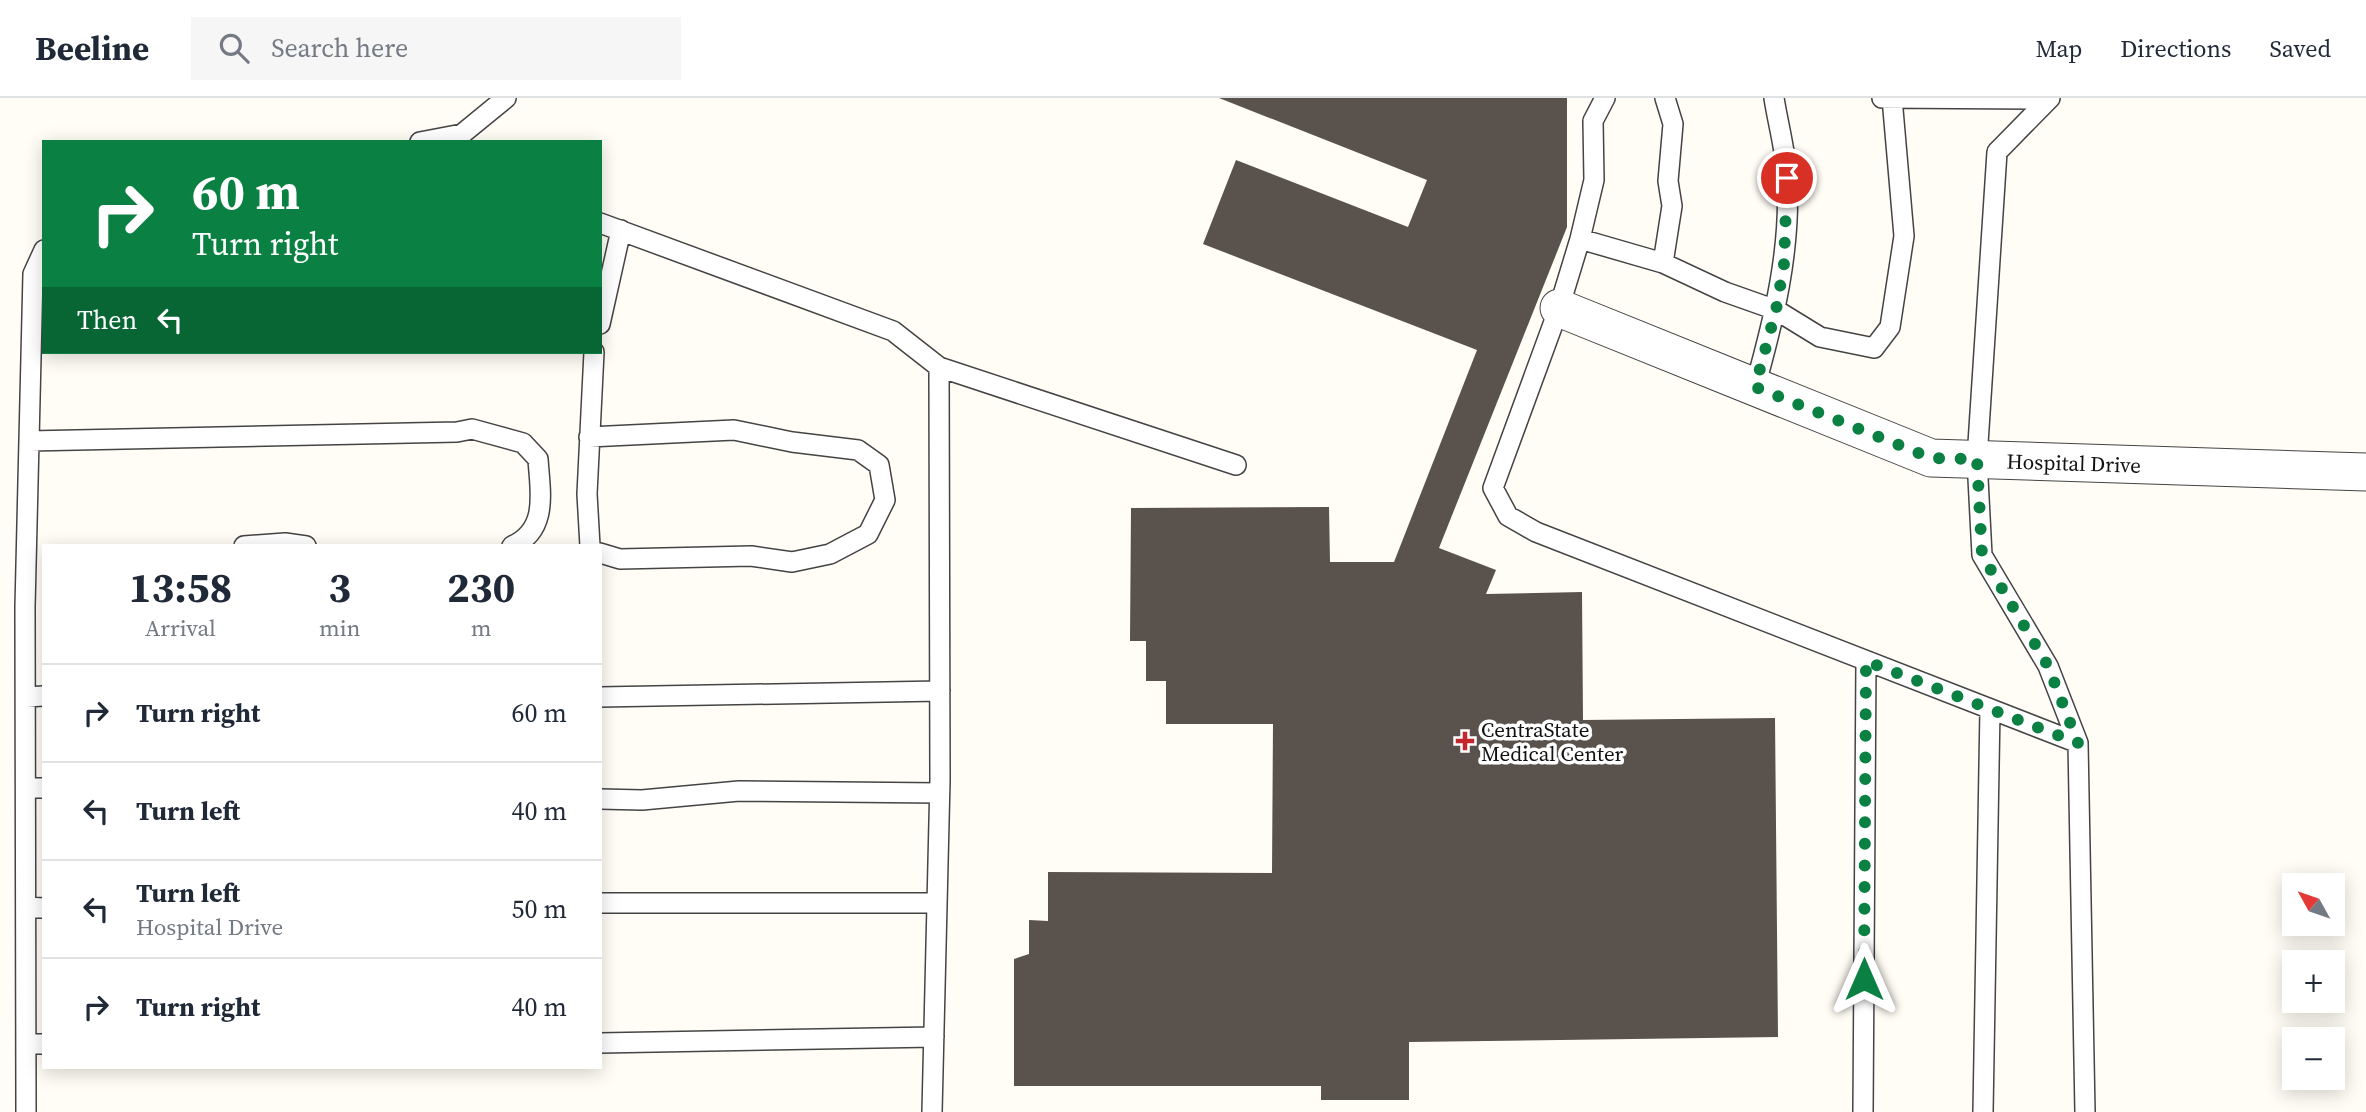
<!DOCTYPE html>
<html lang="en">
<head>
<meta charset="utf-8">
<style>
  :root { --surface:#fff; --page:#f6f6f7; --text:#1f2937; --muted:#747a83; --line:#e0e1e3 }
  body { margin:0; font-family:"Source Serif 4",serif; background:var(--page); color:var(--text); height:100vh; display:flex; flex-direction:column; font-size:26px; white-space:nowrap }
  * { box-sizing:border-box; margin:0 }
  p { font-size:23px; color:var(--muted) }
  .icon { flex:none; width:38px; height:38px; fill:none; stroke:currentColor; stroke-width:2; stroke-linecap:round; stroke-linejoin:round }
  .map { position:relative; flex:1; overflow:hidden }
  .side { position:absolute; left:42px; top:446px; width:560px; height:525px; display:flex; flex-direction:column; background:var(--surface); border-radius:0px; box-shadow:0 4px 18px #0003 }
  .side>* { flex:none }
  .hud { position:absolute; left:42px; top:42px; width:560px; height:214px; border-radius:0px; box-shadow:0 4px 18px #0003; background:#0b8043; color:#fff; overflow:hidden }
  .needle { width:46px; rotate:310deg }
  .fabs { position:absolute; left:2282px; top:775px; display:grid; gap:14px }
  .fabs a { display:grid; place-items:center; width:63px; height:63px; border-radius:0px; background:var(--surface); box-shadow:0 4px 18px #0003; font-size:35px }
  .pin { position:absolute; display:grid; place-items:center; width:60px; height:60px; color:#fff; margin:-30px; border:4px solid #fff; border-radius:50%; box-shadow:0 2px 7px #0007 }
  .me { position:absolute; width:77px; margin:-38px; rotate:0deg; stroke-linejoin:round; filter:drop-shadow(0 0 5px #0008) }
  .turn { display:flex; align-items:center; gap:24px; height:147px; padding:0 35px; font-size:32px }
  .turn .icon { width:91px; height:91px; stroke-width:2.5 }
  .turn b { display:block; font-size:49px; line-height:60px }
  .then { display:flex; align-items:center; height:66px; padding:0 35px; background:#0003; gap:14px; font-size:26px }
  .eta { display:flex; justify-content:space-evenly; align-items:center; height:119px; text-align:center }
  .eta b { font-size:42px; font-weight:700; line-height:49px }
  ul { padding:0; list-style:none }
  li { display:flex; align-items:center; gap:21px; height:98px; padding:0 35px; border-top:2px solid var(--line) }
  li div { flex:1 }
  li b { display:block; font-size:26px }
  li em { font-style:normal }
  header { display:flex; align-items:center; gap:42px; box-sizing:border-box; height:98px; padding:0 35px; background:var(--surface); border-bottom:2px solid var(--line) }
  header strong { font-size:33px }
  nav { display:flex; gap:38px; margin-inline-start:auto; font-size:24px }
  .search { width:490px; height:63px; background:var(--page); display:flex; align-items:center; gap:18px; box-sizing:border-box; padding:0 24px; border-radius:0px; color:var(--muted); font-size:26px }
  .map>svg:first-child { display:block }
</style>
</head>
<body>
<header>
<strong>Beeline</strong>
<div class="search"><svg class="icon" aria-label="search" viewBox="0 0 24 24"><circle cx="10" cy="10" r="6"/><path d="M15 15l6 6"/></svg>Search here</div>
<nav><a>Map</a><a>Directions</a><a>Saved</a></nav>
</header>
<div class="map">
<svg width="2366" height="1014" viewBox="0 0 2366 1014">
  <rect width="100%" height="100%" fill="#fffdf5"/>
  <path fill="#5a524d" d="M 1219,0 L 1567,0 L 1567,129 L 1439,450 L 1496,472 L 1486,496 L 1582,494 L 1583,622 L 1775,620 L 1778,939 L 1409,944 L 1409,1002 L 1321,1002 L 1321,988 L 1014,988 L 1014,861 L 1029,856 L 1029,822 L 1048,823 L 1048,774 L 1272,775 L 1273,626 L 1166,626 L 1166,583 L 1146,583 L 1146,543 L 1130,543 L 1131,410 L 1329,409 L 1330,464 L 1394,464 L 1477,252 L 1203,146 L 1236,62 L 1408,129 L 1427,82 Z"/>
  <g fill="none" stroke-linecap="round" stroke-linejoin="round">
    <defs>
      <path id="service" d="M 1605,0 L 1593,23 L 1594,82 L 1580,141 L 1559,210 L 1493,390 L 1508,418 L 1536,434 L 2078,645
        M 1665,0 L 1673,26 L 1668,83 L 1672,108 L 1663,165 L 1725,194 L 1776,212 L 1820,239 L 1874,250 L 1890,229 L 1904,138 L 1892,0
        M 1882,0 L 2049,1
        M 2050,0 L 1997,54 L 1977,361 L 1982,457 L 2048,568 L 2078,645 L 2085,1014
        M 420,44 L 462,36 L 506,0
        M 600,125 L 893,233 L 939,269 L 940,682 L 932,1014
        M 1580,141 L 1663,165
        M 600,226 L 621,132
        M 939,269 L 1236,367
        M 1755,289 C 1774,221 1791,152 1787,80 C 1786,54 1778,26 1774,0
        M 589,339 L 734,332 L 792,344 L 858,352 L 879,367 L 885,402 L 868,436 L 830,456 L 792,464 L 751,458 L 620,461 L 600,455
        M 29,343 L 457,334 L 472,331 L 523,345 L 538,361 C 540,393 549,432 512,448
        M 244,448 L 285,445 L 306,448
        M 590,448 L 587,396 L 594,254
        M 26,599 L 44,598
        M 600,599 L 940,593
        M 26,690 L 44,690
        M 600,701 L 642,702 L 739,693 L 939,695
        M 600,805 L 937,805
        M 26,809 L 44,810
        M 600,945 L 934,939
        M 26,946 L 44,946
        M 26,1014 L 25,509 L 33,176 L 44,152
        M 1863,1014 L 1866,563
        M 1983,1014 L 1990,611"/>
      <g id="minor">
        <path id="s1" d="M 1559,210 L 1931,360 L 2366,374"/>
      </g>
    </defs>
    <use href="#service" stroke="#444" stroke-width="22"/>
    <use href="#minor" stroke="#444" stroke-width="39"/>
    <use href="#service" stroke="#fff" stroke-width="19"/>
    <use href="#minor" stroke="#fff" stroke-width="37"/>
  </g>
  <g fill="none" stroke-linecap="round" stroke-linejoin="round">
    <path stroke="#0b8043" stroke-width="12" stroke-dasharray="0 21.6" d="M 1787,80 L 1784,166 L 1776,212 L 1755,289 L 1931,360 L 1977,361 L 1982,457 L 2048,568 L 2078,645 L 1866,563 L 1864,881"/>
  </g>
  <path fill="#c4262e" stroke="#fff" stroke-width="2.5" d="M1461.5 632.5h7v7h7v7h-7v7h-7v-7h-7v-7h7z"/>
  <g text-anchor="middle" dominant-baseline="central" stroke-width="7" stroke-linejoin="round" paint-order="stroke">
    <g font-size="21" fill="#111" stroke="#fff">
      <text stroke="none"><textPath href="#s1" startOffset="544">Hospital Drive</textPath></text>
    </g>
    <g font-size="21" fill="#111" stroke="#fff" text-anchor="start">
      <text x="1481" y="631">CentraState<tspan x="1481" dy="24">Medical Center</tspan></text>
    </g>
  </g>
</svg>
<div class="fabs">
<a><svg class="needle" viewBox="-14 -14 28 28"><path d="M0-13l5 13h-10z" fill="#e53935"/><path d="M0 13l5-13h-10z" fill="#747a83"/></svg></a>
<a>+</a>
<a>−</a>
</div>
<div class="pin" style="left:1787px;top:80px;background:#d93025"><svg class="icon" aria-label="arrive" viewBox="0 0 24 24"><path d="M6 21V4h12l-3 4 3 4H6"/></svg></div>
<svg class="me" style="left:1864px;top:881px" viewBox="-20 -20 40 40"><path d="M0-17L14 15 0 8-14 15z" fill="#0b8043" stroke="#fff" stroke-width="4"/></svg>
<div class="hud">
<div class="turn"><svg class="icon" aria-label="right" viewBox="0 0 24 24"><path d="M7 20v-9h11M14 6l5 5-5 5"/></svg><div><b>60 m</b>Turn right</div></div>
<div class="then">Then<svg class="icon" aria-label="left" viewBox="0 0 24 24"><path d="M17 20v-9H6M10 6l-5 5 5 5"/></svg></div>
</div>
<section class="side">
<div class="eta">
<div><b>13:58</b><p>Arrival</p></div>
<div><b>3</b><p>min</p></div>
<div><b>230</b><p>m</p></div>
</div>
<ul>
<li><svg class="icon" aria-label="right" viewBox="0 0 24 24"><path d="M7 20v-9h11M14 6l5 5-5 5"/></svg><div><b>Turn right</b></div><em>60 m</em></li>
<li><svg class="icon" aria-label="left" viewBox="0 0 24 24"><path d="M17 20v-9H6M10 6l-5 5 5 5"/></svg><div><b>Turn left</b></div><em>40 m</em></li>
<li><svg class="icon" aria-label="left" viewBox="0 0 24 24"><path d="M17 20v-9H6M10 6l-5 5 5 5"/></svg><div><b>Turn left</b><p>Hospital Drive</p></div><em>50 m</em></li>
<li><svg class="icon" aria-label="right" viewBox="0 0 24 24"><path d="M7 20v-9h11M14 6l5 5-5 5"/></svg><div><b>Turn right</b></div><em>40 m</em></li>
</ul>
</section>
</div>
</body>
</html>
